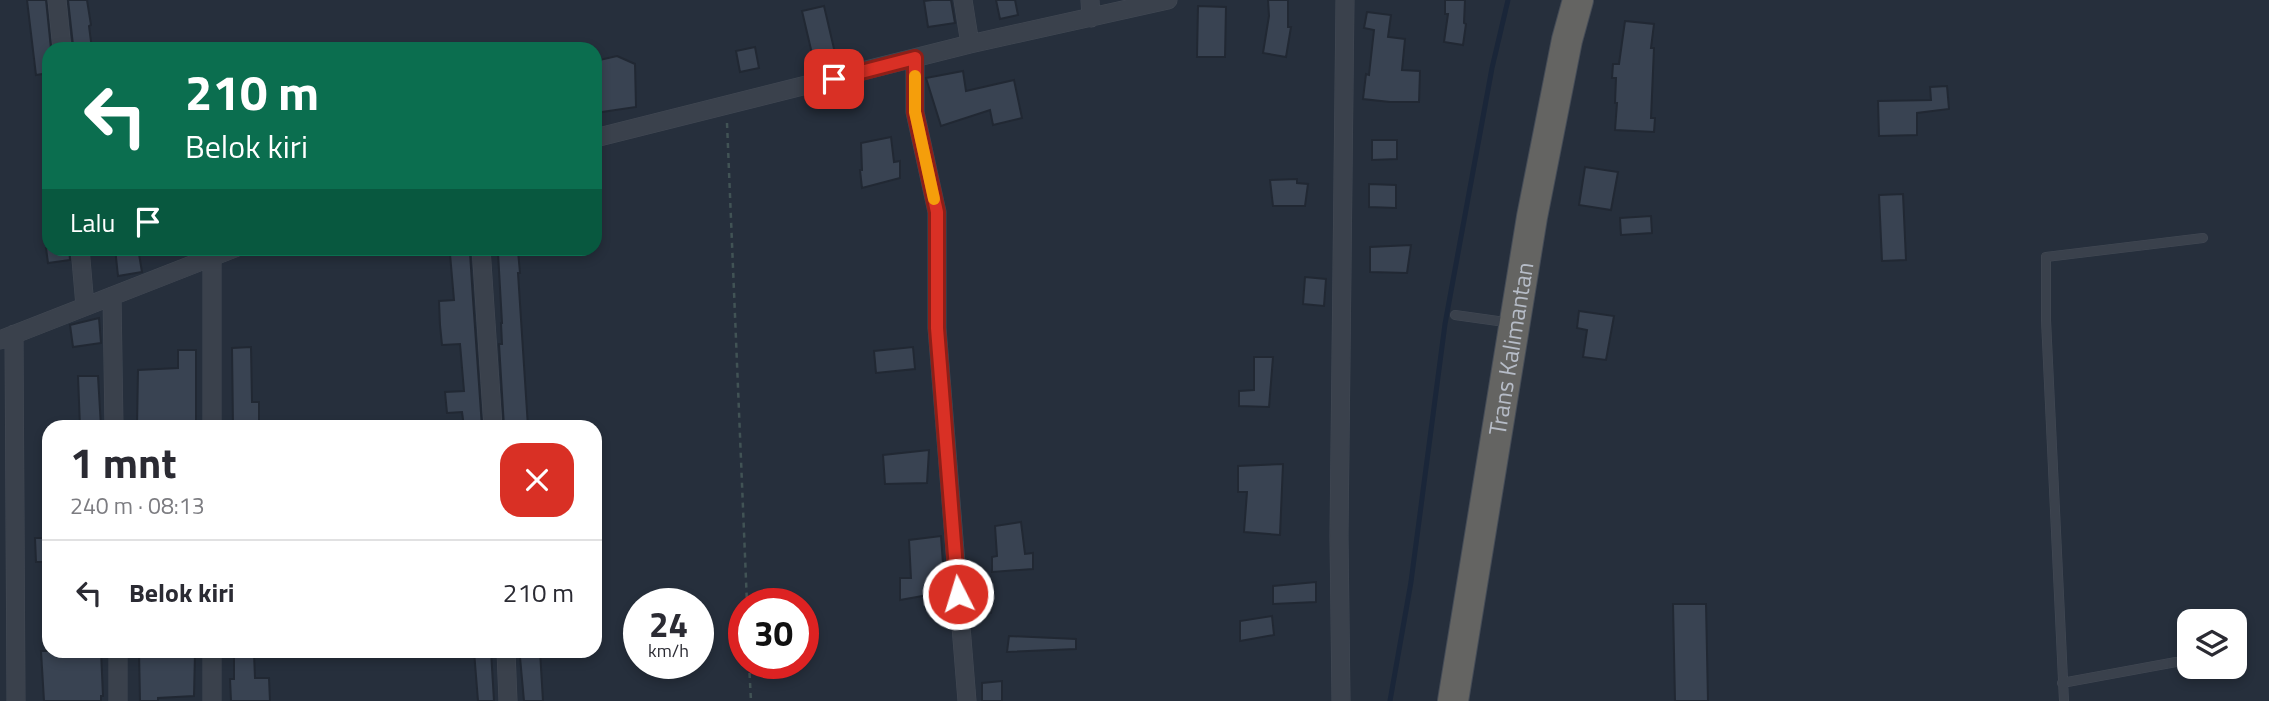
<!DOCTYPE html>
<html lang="id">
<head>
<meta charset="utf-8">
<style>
  :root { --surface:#fff; --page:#f7f7f7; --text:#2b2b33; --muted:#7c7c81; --line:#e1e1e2 }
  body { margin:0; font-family:"Titillium Web",sans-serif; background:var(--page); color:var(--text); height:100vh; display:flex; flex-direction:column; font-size:26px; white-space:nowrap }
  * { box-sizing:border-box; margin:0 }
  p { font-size:23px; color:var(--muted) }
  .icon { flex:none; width:38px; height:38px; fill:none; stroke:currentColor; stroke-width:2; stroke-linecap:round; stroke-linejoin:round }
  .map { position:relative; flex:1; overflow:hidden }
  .drawer { position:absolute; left:42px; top:420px; width:560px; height:238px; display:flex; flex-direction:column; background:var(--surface); border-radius:21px; box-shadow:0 4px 10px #0003 }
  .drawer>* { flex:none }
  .guide { position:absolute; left:42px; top:42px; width:560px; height:214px; border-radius:21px; box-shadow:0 4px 10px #0003; background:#0b6e4f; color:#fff; overflow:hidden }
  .buttons { position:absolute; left:2177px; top:609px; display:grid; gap:14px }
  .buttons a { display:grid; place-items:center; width:70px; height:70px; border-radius:14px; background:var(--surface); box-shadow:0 4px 10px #0003; font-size:35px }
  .speed { position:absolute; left:623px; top:588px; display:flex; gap:14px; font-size:35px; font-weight:700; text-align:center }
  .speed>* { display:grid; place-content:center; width:91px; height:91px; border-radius:50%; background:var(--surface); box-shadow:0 4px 10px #0003; line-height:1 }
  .speed small { font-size:18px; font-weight:400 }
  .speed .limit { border:10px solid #d22; background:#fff; color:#111 }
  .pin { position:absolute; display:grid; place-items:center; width:60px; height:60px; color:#fff; margin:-30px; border-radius:14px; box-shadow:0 4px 10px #0006 }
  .me { position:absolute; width:77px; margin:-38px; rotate:355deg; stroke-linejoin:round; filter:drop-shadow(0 0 5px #0008) }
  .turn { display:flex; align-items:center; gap:24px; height:147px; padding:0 28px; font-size:32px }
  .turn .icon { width:91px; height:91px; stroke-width:2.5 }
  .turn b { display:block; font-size:49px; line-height:60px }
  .then { display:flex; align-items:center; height:66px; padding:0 28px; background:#0003; gap:14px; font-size:26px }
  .round { display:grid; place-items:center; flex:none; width:74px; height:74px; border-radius:21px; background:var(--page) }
  .headline { display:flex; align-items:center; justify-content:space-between; height:119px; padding:0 28px }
  h1 { font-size:42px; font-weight:700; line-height:52px }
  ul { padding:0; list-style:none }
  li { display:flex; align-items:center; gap:21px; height:105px; padding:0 28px; border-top:2px solid var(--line) }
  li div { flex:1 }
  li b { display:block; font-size:26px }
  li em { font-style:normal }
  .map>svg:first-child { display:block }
</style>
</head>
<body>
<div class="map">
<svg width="2269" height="701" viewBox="0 0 2269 701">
  <rect width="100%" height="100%" fill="#262f3c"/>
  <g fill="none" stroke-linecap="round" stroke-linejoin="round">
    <path stroke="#1a2639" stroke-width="5" d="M 1390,701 L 1411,582 L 1445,324 L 1492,68 L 1508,0"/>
  </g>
  <path fill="#394352" stroke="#212833" stroke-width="2" d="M 27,0 L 46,0 L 51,49 L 49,73 L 36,75 Z
    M 68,0 L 87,0 L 91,25 L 89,26 L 92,49 L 75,49 L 75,45 L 73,45 Z
    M 932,0 L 951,0 L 955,23 L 928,27 L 924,1 Z
    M 996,0 L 1015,0 L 1018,15 L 1000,19 Z
    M 1268,0 L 1288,0 L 1288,27 L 1291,27 L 1286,57 L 1263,53 L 1269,16 Z
    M 1445,0 L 1465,0 L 1464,23 L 1466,24 L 1463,45 L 1444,42 L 1448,14 L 1445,14 Z
    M 824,6 L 835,53 L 813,58 L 802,11 Z
    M 1198,6 L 1226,7 L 1225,57 L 1197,57 Z
    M 1367,12 L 1391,15 L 1388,37 L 1405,39 L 1402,70 L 1420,71 L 1419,102 L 1390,102 L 1363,99 L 1366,74 L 1369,75 L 1374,30 L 1364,28 Z
    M 1625,21 L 1654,24 L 1651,48 L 1654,48 L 1651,118 L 1655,118 L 1654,132 L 1615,130 L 1617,103 L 1615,103 L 1616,78 L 1612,78 L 1613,64 L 1619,64 Z
    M 755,47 L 759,68 L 740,72 L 736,51 Z
    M 617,56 L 635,64 L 636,107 L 595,113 L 595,61 Z
    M 963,71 L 966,91 L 1014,80 L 1022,118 L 993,125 L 990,110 L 941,126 L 926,78 Z
    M 1947,86 L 1949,109 L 1917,113 L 1917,135 L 1879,136 L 1878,101 L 1931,100 L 1930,87 Z
    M 891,137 L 894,162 L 900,161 L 900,178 L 862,188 L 860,170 L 862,170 L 861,143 Z
    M 1372,140 L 1397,140 L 1397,159 L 1372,160 Z
    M 1585,167 L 1618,172 L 1611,210 L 1579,205 Z
    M 1297,179 L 1297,183 L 1308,184 L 1305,206 L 1273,206 L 1270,180 Z
    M 1369,184 L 1396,185 L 1396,208 L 1369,207 Z
    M 1903,194 L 1906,260 L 1882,261 L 1879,195 Z
    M 1651,216 L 1652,233 L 1621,235 L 1620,218 Z
    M 1411,245 L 1407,273 L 1370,272 L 1370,247 Z
    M 46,248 L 69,248 L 70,260 L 48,263 Z
    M 115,248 L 138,248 L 142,272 L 118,276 Z
    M 518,251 L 520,273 L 518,273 L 528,427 L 504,427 L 499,344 L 502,344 L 501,323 L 502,323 L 498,253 Z
    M 470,253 L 473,299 L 482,427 L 464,427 L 462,412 L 447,413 L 445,392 L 464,391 L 460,344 L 442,345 L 440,325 L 439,301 L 454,300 L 450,254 Z
    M 1305,277 L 1326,279 L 1324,306 L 1303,304 Z
    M 1579,311 L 1614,316 L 1606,360 L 1583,357 L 1587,330 L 1577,328 Z
    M 99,318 L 101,343 L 73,347 L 70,325 Z
    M 251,347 L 252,402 L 259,402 L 259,427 L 233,427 L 232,348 Z
    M 913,347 L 915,369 L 876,373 L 874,351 Z
    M 178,350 L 196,350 L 196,427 L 137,427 L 138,370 L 178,368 Z
    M 1254,357 L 1273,357 L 1269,407 L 1239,406 L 1239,391 L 1254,390 Z
    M 78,376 L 98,376 L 101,427 L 80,427 Z
    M 929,450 L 927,483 L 885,484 L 883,455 Z
    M 1283,464 L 1280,535 L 1244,532 L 1247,492 L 1238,492 L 1238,466 Z
    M 1021,522 L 1025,554 L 1033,553 L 1033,569 L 992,572 L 992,557 L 997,556 L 995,526 Z
    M 941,536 L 945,592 L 900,600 L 900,578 L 911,578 L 909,540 Z
    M 35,538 L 49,538 L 49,562 L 36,562 Z
    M 1316,582 L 1316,602 L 1273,604 L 1273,586 Z
    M 976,593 L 993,594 L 991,613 L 975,611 Z
    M 1673,604 L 1706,604 L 1708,701 L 1675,701 Z
    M 1272,616 L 1274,635 L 1240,641 L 1240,621 Z
    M 1009,636 L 1076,639 L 1076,649 L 1007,652 Z
    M 41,651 L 101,651 L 103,696 L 101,696 L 101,701 L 44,701 Z
    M 139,651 L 156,651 L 156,654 L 195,653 L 194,696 L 158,698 L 158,701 L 140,701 Z
    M 474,651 L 491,651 L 494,701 L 478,701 Z
    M 523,651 L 540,651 L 543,701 L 524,701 L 520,657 L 523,656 Z
    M 234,653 L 254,653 L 255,678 L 269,678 L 270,701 L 231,701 L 230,679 L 234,679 Z
    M 1002,681 L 1002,701 L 982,701 L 982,683 Z"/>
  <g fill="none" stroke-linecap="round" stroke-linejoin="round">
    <defs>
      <path id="service" d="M 1455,315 L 1512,323
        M 2062,683 L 2176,662
        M 2064,701 L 2046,320 L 2046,257 L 2203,238"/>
      <path id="minor" d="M 57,0 L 62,49
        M 963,0 L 970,44
        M 1090,0 L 1091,18
        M 915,58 L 915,112 L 937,212 L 937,328 L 967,701
        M 595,138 L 970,44 L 1168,0
        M 80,248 L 85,306
        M 481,248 L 493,427
        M 112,296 L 114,427
        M 14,334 L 16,701
        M 0,340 L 235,248
        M 212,427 L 212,257
        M 118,651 L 118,701
        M 506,651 L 508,701
        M 212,701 L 212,651
        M 1341,701 L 1339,536 L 1345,0"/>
      <g id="trunk">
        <path id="s1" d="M 1453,701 L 1532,217 L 1567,40 L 1578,0"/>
      </g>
    </defs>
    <use href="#service" stroke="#434a55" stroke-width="10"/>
    <use href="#minor" stroke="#434a55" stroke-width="19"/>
    <use href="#trunk" stroke="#454c57" stroke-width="32"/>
    <path stroke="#415355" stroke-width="2.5" stroke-dasharray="5 5" stroke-linecap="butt" d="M 727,123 L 747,604
      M 749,663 L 751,701"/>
    <use href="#service" stroke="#3a414c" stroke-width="9"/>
    <use href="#minor" stroke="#3a414c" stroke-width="18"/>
    <use href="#trunk" stroke="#646462" stroke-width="30"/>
  </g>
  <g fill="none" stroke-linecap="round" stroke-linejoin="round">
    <defs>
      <path id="route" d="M 834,79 L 915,58 L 915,112 L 937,212 L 937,328 L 958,594"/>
    </defs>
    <use href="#route" stroke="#8d1f18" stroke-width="18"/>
    <use href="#route" stroke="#d93025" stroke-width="12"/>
    <path stroke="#f59e0b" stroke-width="12" d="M 915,76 L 915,112 L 934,199"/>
  </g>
  <g text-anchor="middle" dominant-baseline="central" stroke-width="7" stroke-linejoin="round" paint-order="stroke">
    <g font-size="24" fill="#b6bcc7" stroke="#1f2631">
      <text stroke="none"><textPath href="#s1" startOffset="357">Trans Kalimantan</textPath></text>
    </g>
  </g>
</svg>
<div class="buttons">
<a><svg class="icon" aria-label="layers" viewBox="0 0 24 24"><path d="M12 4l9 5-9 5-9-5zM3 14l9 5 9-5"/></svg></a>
</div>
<div class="speed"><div>24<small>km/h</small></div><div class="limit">30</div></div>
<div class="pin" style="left:834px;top:79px;background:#d93025"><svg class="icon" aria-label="arrive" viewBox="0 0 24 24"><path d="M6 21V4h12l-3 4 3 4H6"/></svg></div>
<svg class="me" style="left:958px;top:594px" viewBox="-20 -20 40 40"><circle r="17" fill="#d93025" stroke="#fff" stroke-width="3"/><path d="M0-11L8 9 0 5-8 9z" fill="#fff"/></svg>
<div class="guide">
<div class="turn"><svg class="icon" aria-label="left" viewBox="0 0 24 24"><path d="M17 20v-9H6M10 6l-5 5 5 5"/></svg><div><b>210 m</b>Belok kiri</div></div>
<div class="then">Lalu<svg class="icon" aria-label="arrive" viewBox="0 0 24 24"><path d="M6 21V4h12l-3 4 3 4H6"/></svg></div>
</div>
<section class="drawer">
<div class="headline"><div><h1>1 mnt</h1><p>240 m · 08:13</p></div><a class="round" style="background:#d93025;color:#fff"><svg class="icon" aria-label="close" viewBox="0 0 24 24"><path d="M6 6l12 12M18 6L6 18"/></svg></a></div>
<ul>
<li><svg class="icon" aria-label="left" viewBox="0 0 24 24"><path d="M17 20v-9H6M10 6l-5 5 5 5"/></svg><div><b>Belok kiri</b></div><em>210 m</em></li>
</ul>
</section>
</div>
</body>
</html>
